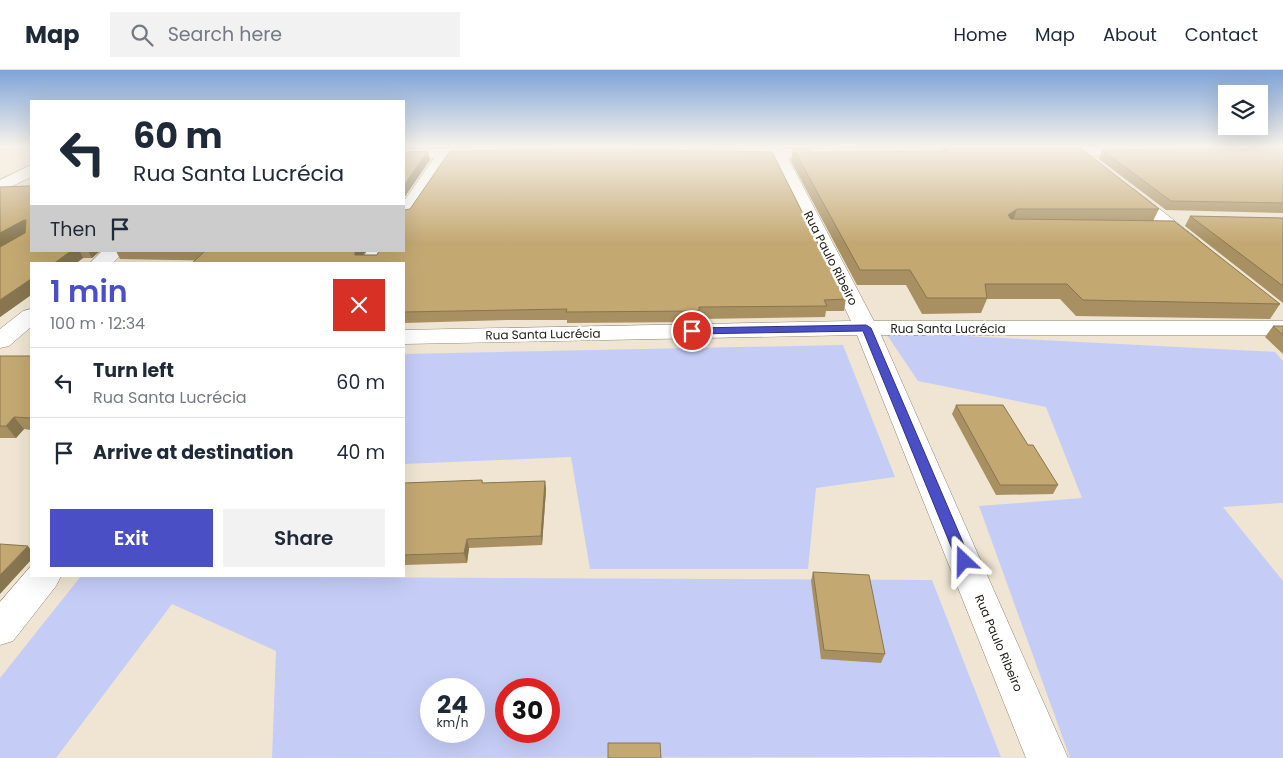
<!DOCTYPE html>
<html lang="en">
<head>
<meta charset="utf-8">
<style>
  :root { --surface:#fff; --page:#f2f2f3; --text:#1f2937; --muted:#747a83; --line:#e0e1e3; --accent:#4b4fc5 }
  body { margin:0; font-family:Poppins,sans-serif; background:var(--page); color:var(--text); height:100vh; display:flex; flex-direction:column; font-size:19px; white-space:nowrap }
  * { box-sizing:border-box; margin:0 }
  p { font-size:16px; color:var(--muted) }
  .icon { flex:none; width:28px; height:28px; fill:none; stroke:currentColor; stroke-width:2; stroke-linecap:round; stroke-linejoin:round }
  .map { position:relative; flex:1; overflow:hidden }
  .sheet { position:absolute; left:30px; top:192px; width:375px; height:315px; display:flex; flex-direction:column; background:var(--surface); border-radius:0px; box-shadow:0 5px 20px #0002 }
  .sheet>* { flex:none }
  .top-card { position:absolute; left:30px; top:30px; width:375px; height:152px; border-radius:0px; box-shadow:0 5px 20px #0002; background:#fff; color:var(--text); overflow:hidden }
  .tools { position:absolute; left:1218px; top:15px; display:grid; gap:10px }
  .tools a { display:grid; place-items:center; width:50px; height:50px; border-radius:0px; background:var(--surface); box-shadow:0 5px 20px #0002; font-size:25px }
  .speed { position:absolute; left:420px; top:608px; display:flex; gap:10px; font-size:25px; font-weight:700; text-align:center }
  .speed>* { display:grid; place-content:center; width:65px; height:65px; border-radius:50%; background:var(--surface); box-shadow:0 5px 20px #0002; line-height:1 }
  .speed small { font-size:12px; font-weight:400 }
  .speed .limit { border:8px solid #d22; background:#fff; color:#111 }
  .pin { position:absolute; display:grid; place-items:center; width:42px; height:42px; color:#fff; margin:-21px; border:2px solid #fff; border-radius:50%; box-shadow:0 1px 5px #0007 }
  .me { position:absolute; width:55px; margin:-28px; rotate:337deg; stroke-linejoin:round; filter:drop-shadow(0 0 4px #0008) }
  .turn { display:flex; align-items:center; gap:18px; height:105px; padding:0 20px; font-size:22px }
  .turn .icon { width:65px; height:65px; stroke-width:2.5 }
  .turn b { display:block; font-size:35px; line-height:42px }
  .then { display:flex; align-items:center; height:48px; padding:0 20px; background:#0003; gap:10px; font-size:19px }
  .round { display:grid; place-items:center; flex:none; width:52px; height:52px; border-radius:0px; background:var(--page) }
  .summary { display:flex; align-items:center; justify-content:space-between; height:85px; padding:0 20px }
  h1 { font-size:30px; font-weight:600; line-height:38px; color:var(--accent) }
  .button { display:flex; gap:10px; margin-top:auto; padding:10px 20px }
  .button a { flex:1; height:58px; border-radius:0px; background:var(--accent); color:#fff; font-size:20px; font-weight:600; line-height:58px; text-align:center }
  .button a+a { background:var(--page); color:var(--text) }
  ul { padding:0; list-style:none }
  li { display:flex; align-items:center; gap:15px; height:70px; padding:0 20px; border-top:1px solid var(--line) }
  li div { flex:1 }
  li b { display:block; font-size:19px }
  li em { font-style:normal }
  header { display:flex; align-items:center; gap:30px; box-sizing:border-box; height:70px; padding:0 25px; background:var(--surface); border-bottom:1px solid var(--line) }
  header strong { font-size:24px }
  nav { display:flex; gap:28px; margin-inline-start:auto; font-size:18px }
  .search { width:350px; height:45px; background:var(--page); display:flex; align-items:center; gap:12px; box-sizing:border-box; padding:0 18px; border-radius:0px; color:var(--muted); font-size:19px }
  .map>svg:first-child { display:block }
</style>
</head>
<body>
<header>
<strong>Map</strong>
<div class="search"><svg class="icon" aria-label="search" viewBox="0 0 24 24"><circle cx="10" cy="10" r="6"/><path d="M15 15l6 6"/></svg>Search here</div>
<nav><a>Home</a><a>Map</a><a>About</a><a>Contact</a></nav>
</header>
<div class="map">
<svg width="1283" height="688" viewBox="0 0 1283 688">
  <rect width="100%" height="100%" fill="#efe5d2"/>
  <path fill="#c5cdf7" fill-rule="evenodd" d="M 885,262 L 1275,282 L 1283,291 L 1283,433 L 1223,437 L 1283,511 L 1283,688 L 1070,688 L 979,436 L 1082,428 L 1046,337 L 918,311 Z
    M 843,275 L 895,407 L 816,418 L 808,499 L 590,499 L 571,387 L 404,394 L 404,284 Z
    M 81,506 L 932,510 L 1001,687 L 272,688 L 276,581 L 172,534 L 56,688 L 0,688 L 0,608 ZM 431,619 L 474,619 L 474,661 L 431,661 ZM 506,619 L 549,619 L 549,661 L 506,661 Z"/>
  <g fill="none" stroke-linecap="round" stroke-linejoin="round">
    <defs>
      <path id="minor" d="M 766,76 L 782,76 L 783,79 L 830,79 L 836,81 L 838,84 L 836,87 L 830,89 L 788,88 L 874,251 L 1283,251 L 1283,265 L 881,265 L 1068,688 L 1026,688 L 857,265 L 404,274 L 404,260 L 851,251 L 772,88 L 735,88 L 729,86 L 727,83 L 729,80 L 768,79 Z
        M 1140,76 L 1146,78 L 1148,81 L 1146,84 L 1048,87 L 1042,85 L 1040,82 L 1042,79 L 1048,77 Z
        M 1215,76 L 1233,76 L 1237,81 L 1235,84 C 1226,86 1219,84 1215,76 Z
        M 485,78 L 491,80 L 493,83 L 491,86 L 450,88 L 411,148 L 404,149 L 404,131 L 434,88 L 404,89 L 404,79 Z
        M 31,95 L 31,107 L 0,122 L 0,110 Z
        M 1128,118 L 1134,119 L 1199,170 L 1202,174 L 1199,178 L 1192,180 L 1185,178 L 1122,127 L 1119,123 L 1122,119 Z
        M 102,181 L 125,181 L 112,194 L 89,194 Z
        M 367,181 L 387,181 L 380,194 L 359,194 Z
        M 31,239 L 31,257 L 9,276 L 0,278 L 0,259 L 23,241 Z
        M 31,496 L 31,506 L 61,506 L 56,516 L 13,571 L 0,575 L 0,532 Z"/>
    </defs>
    <use href="#minor" stroke="#8d8573" stroke-width="1"/>
    <use href="#minor" fill="#fff" fill-rule="evenodd"/>
  </g>
  <path fill="#a89062" d="M 724,76 L 765,76 L 764,77 Z
    M 784,76 L 800,76 L 800,77 L 784,77 Z
    M 943,77 L 1159,139 L 1153,151 L 1280,234 L 1270,249 L 1076,246 L 1060,229 L 987,229 L 981,243 L 922,244 L 906,215 L 857,215 L 791,91 L 793,78 L 810,82 L 942,81 Z
    M 1283,79 L 1283,143 L 1166,140 L 1099,89 L 1102,80 Z
    M 31,116 L 31,181 L 100,181 L 92,188 L 83,188 L 0,247 L 0,117 Z
    M 1190,146 L 1283,148 L 1283,233 L 1185,156 Z
    M 116,181 L 366,181 L 363,185 L 846,229 L 844,241 L 826,241 L 825,247 L 699,249 L 699,252 L 567,253 L 567,250 L 507,250 L 404,253 L 404,194 L 120,189 Z
    M 1273,256 L 1283,256 L 1283,284 L 1265,267 Z
    M 0,286 L 31,286 L 31,360 L 24,359 L 16,368 L 0,368 Z
    M 956,335 L 1028,375 L 1058,415 L 1053,424 L 996,425 L 952,344 Z
    M 482,410 L 483,413 L 545,411 L 546,420 L 542,475 L 469,478 L 467,493 L 404,495 L 404,413 Z
    M 813,502 L 885,584 L 881,593 L 821,589 L 811,511 Z"/>
  <path fill="#887650" d="M 428,81 L 430,90 L 404,128 L 404,115 Z
    M 1017,139 L 1012,153 L 1008,145 Z
    M 24,150 L 30,160 L 0,178 L 0,163 Z
    M 71,181 L 80,181 L 83,188 L 75,194 L 53,194 Z
    M 88,181 L 100,181 L 92,188 Z
    M 355,181 L 366,181 L 357,193 L 354,182 Z
    M 31,209 L 31,225 L 0,247 L 0,230 Z
    M 14,347 L 24,359 L 16,368 L 6,356 Z
    M 545,411 L 546,420 L 542,475 L 541,466 Z
    M 467,469 L 469,478 L 467,493 L 464,483 Z
    M 28,476 L 31,480 L 31,490 L 0,524 L 0,505 Z"/>
  <path fill="#c3a872" stroke="#887650" d="M 943,77 L 1079,77 L 1159,139 L 1017,139 L 1008,145 L 1011,149 L 1174,151 L 1280,234 L 1083,230 L 1067,214 L 985,214 L 987,228 L 927,228 L 910,200 L 860,200 L 793,78 L 808,78 L 810,82 L 947,81 Z
    M 599,79 L 772,82 L 846,229 L 824,230 L 827,236 L 699,237 L 699,241 L 566,242 L 567,239 L 404,242 L 404,194 L 191,194 L 205,181 L 355,181 L 355,185 L 377,185 L 379,181 L 404,181 L 404,140 L 410,139 L 450,81 Z
    M 1283,79 L 1283,133 L 1171,131 L 1102,80 Z
    M 428,81 L 404,115 L 404,82 Z
    M 28,116 L 31,116 L 31,181 L 71,181 L 53,194 L 31,194 L 31,209 L 0,230 L 0,177 L 25,163 L 26,150 L 24,150 L 0,163 L 0,117 Z
    M 1190,146 L 1283,148 L 1283,216 Z
    M 1273,256 L 1283,256 L 1283,265 Z
    M 0,286 L 31,286 L 31,348 L 14,347 L 6,356 L 0,356 Z
    M 956,335 L 1003,335 L 1028,375 L 1033,375 L 1058,415 L 1000,415 Z
    M 482,410 L 482,413 L 545,411 L 541,466 L 467,469 L 464,483 L 404,485 L 404,413 Z
    M 0,474 L 28,476 L 0,505 Z
    M 813,502 L 869,505 L 885,584 L 824,580 Z
    M 608,673 L 660,673 L 661,688 L 608,688 Z"/>
  <linearGradient id="sky" x2="0" y2="1"><stop stop-color="#7ea3d7"/><stop offset="0.44" stop-color="#f8f3eb"/><stop offset="1" stop-color="#f8f3eb" stop-opacity="0"/></linearGradient>
  <rect width="1283" height="173" fill="url(#sky)"/>
  <path fill="#4b4fc5" stroke="#313380" d="M 866,255 L 871,258 L 971,491 L 969,495 L 964,496 L 959,495 L 957,491 L 863,261 L 692,264 L 687,261 L 692,258 Z"/>
  <g text-anchor="middle" dominant-baseline="central" stroke-width="5" stroke-linejoin="round" paint-order="stroke">
    <g font-size="12" fill="#25221b" stroke="#fff">
      <text transform="translate(831 188) rotate(63)">Rua Paulo Ribeiro</text>
      <text x="948" y="258">Rua Santa Lucrécia</text>
      <text transform="translate(543 264) rotate(-1)">Rua Santa Lucrécia</text>
      <text transform="translate(999 573) rotate(67)">Rua Paulo Ribeiro</text>
    </g>
  </g>
</svg>
<div class="tools">
<a><svg class="icon" aria-label="layers" viewBox="0 0 24 24"><path d="M12 4l9 5-9 5-9-5zM3 14l9 5 9-5"/></svg></a>
</div>
<div class="speed"><div>24<small>km/h</small></div><div class="limit">30</div></div>
<div class="pin" style="left:692px;top:261px;background:#d93025"><svg class="icon" aria-label="arrive" viewBox="0 0 24 24"><path d="M6 21V4h12l-3 4 3 4H6"/></svg></div>
<svg class="me" style="left:964px;top:491px" viewBox="-20 -20 40 40"><path d="M0-17L14 15 0 8-14 15z" fill="#4b4fc5" stroke="#fff" stroke-width="4"/></svg>
<div class="top-card">
<div class="turn"><svg class="icon" aria-label="left" viewBox="0 0 24 24"><path d="M17 20v-9H6M10 6l-5 5 5 5"/></svg><div><b>60 m</b>Rua Santa Lucrécia</div></div>
<div class="then">Then<svg class="icon" aria-label="arrive" viewBox="0 0 24 24"><path d="M6 21V4h12l-3 4 3 4H6"/></svg></div>
</div>
<section class="sheet">
<div class="summary"><div><h1>1 min</h1><p>100 m · 12:34</p></div><a class="round" style="background:#d93025;color:#fff"><svg class="icon" aria-label="close" viewBox="0 0 24 24"><path d="M6 6l12 12M18 6L6 18"/></svg></a></div>
<ul>
<li><svg class="icon" aria-label="left" viewBox="0 0 24 24"><path d="M17 20v-9H6M10 6l-5 5 5 5"/></svg><div><b>Turn left</b><p>Rua Santa Lucrécia</p></div><em>60 m</em></li>
<li><svg class="icon" aria-label="arrive" viewBox="0 0 24 24"><path d="M6 21V4h12l-3 4 3 4H6"/></svg><div><b>Arrive at destination</b></div><em>40 m</em></li>
</ul>
<div class="button"><a>Exit</a><a>Share</a></div>
</section>
</div>
</body>
</html>
